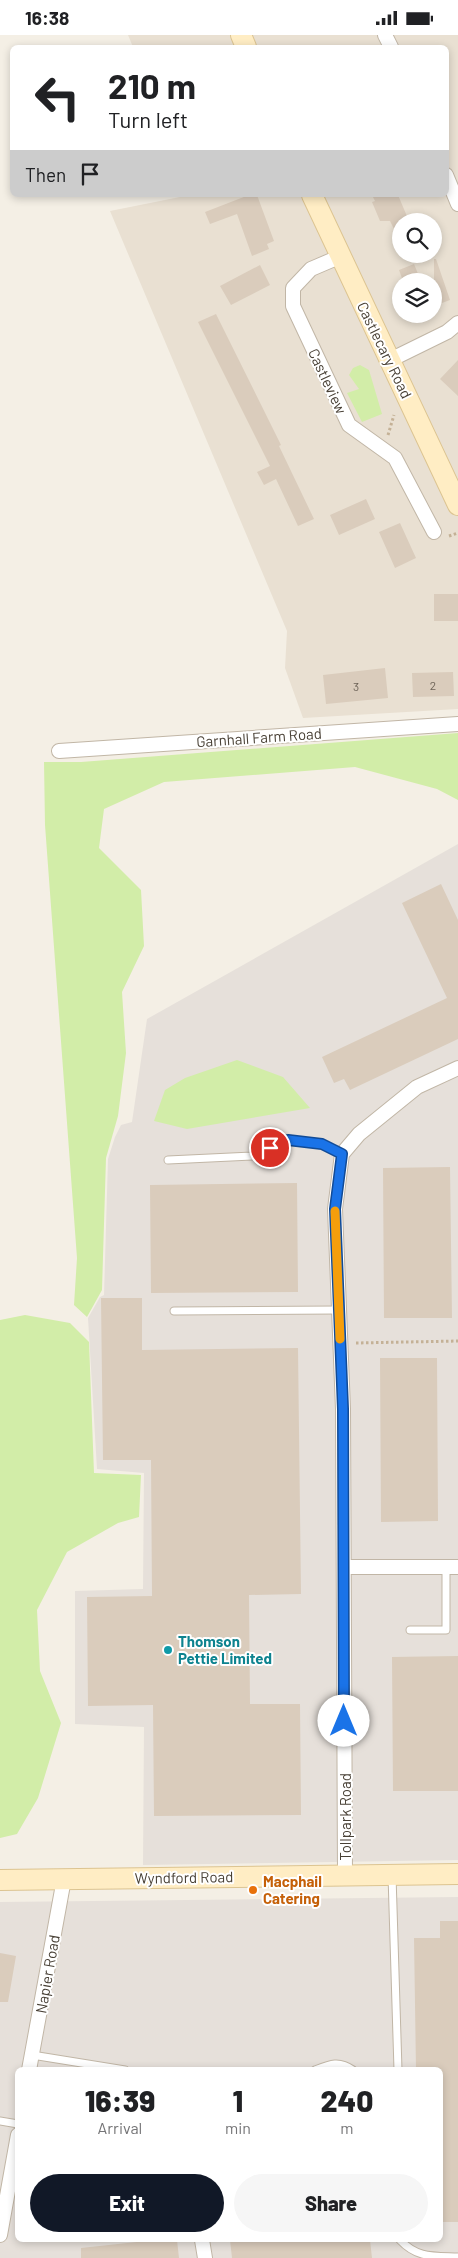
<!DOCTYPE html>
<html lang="en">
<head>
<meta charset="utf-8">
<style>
  :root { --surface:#fff; --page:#f6f6f6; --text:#202124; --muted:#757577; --accent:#111827 }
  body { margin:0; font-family:Barlow,sans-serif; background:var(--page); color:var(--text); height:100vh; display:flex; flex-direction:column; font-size:19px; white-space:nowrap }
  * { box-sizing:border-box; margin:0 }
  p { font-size:16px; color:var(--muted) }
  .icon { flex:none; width:28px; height:28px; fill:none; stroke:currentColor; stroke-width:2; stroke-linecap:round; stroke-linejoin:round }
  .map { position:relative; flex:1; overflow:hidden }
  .sheet { position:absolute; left:15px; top:2032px; width:428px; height:175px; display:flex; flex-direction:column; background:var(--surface); border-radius:8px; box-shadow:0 2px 8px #0003 }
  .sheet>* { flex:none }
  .guide { position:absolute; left:10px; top:10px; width:439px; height:152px; border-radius:8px; box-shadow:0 2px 8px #0003; background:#fff; color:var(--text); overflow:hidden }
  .buttons { position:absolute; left:392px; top:178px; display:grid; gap:10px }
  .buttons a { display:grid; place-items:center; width:50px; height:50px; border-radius:50%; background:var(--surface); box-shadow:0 2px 8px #0003; font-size:25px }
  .pin { position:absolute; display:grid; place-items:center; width:42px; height:42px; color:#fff; margin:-21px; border:2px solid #fff; border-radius:50%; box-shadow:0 1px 5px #0007 }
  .me { position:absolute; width:55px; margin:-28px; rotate:0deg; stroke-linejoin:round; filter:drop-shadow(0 0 4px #0008) }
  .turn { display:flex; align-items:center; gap:18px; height:105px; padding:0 15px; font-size:22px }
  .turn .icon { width:65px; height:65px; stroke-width:2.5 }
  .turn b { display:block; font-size:35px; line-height:42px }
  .then { display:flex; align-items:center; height:48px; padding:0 15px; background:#0003; gap:10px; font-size:19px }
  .eta { display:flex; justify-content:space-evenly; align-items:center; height:85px; text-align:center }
  .eta b { font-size:30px; font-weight:800; line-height:35px }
  .cta { display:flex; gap:10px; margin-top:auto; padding:10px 15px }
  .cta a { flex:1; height:58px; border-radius:30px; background:var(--accent); color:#fff; font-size:20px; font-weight:800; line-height:58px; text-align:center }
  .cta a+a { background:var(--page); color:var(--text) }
  .status { display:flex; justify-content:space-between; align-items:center; height:35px; padding:0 25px; background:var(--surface); direction:ltr }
  .status svg { height:14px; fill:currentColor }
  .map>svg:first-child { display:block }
</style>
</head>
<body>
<div class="status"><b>16:38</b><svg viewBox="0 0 49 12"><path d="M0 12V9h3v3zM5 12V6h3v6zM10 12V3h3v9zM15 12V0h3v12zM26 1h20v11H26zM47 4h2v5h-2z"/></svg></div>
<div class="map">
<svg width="458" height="2223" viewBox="0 0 458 2223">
  <rect width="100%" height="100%" fill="#f4efe5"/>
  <path fill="#e9e0d2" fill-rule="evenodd" d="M 128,0 L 458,0 L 458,674 L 303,683 L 285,633 L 287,596 L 110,176 L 190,160 L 446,160 L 446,12 L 133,12 ZM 401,186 L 434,186 L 434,219 L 401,219 ZM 401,246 L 434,246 L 434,279 L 401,279 Z"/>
  <path fill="#e6e0da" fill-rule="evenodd" d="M 458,809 L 458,1825 L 143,1830 L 144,1692 L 75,1689 L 75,1556 L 143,1554 L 144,1438 L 97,1434 L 88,1283 L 100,1262 L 104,1260 L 108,1124 L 115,1102 L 121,1090 L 132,1087 L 147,984 Z
    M 458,1862 L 458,2223 L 0,2223 L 0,1867 ZM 18,2035 L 440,2035 L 440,2205 L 18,2205 Z"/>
  <path fill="#d2eda8" d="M 360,330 L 369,335 L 382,379 L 362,387 L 347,358 L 359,354 L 349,340 L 353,333 Z
    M 458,698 L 458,765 L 437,754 L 355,732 L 164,747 L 104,774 L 99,813 L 141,855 L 144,911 L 122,957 L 126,1018 L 118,1081 L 106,1123 L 102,1255 L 87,1282 L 74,1270 L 77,1223 L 45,790 L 44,727 L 81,727 Z
    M 237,1025 L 283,1042 L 310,1073 L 187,1094 L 154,1086 L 165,1055 L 185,1043 Z
    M 25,1280 L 70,1288 L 89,1307 L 94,1438 L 141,1440 L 139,1482 L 118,1488 L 67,1517 L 37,1575 L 40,1636 L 61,1688 L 38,1763 L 17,1799 L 0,1803 L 0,1285 Z"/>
  <path fill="#daccbc" d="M 249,160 L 257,160 L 274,206 L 267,209 L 269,214 L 252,221 L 237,179 L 210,189 L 205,177 Z
    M 372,160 L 398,160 L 409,186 L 401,186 L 401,208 L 390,186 L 380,186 L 372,167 L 375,166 Z
    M 434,224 L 436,224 L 450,265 L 434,271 Z
    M 414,229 L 421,246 L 403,246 L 399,235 Z
    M 260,230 L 270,250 L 231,270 L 220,251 Z
    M 216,279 L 281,410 L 279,411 L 314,484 L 298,491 L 276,444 L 264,450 L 257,437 L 270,431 L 198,287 Z
    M 458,325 L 458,361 L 440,344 Z
    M 366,464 L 375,484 L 339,500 L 330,480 Z
    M 400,488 L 416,523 L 395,533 L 379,497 Z
    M 434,559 L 458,559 L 458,586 L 434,586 Z
    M 385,633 L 388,663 L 326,669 L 323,640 Z
    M 453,637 L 454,661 L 413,662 L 412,638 Z
    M 441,849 L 458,885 L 458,1004 L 350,1055 L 344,1044 L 334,1048 L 322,1022 L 447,963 L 402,868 Z
    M 450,1132 L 452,1283 L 384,1283 L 383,1133 Z
    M 297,1148 L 298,1257 L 151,1258 L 150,1150 Z
    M 101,1263 L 142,1263 L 142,1315 L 298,1313 L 301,1559 L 249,1560 L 250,1669 L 300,1669 L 301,1780 L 154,1781 L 153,1670 L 88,1671 L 87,1562 L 152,1561 L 151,1425 L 103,1425 Z
    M 380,1323 L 437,1323 L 438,1486 L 381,1487 Z
    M 458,1621 L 458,1756 L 393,1756 L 392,1622 Z
    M 440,1886 L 458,1886 L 458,2187 L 440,2187 L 440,2035 L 416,2035 L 414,1903 L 440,1903 Z
    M 0,1918 L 16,1921 L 8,1967 L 0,1967 Z
    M 155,2205 L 177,2205 L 179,2223 L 81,2223 L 81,2213 Z
    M 230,2205 L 370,2205 L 372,2223 L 232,2223 Z"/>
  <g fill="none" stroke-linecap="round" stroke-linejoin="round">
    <defs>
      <path id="lane" d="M 168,1125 L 252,1121 L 288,1105 L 322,1109 L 342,1119
        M 174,1276 L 339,1275
        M 410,1595 L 446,1595 L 446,1532
        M 392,1840 L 398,2035
        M 32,2020 L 125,2035
        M 315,2035 C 330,2029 339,2025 353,2035
        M 0,2086 L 18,2089
        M 400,2205 C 417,2223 432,2221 458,2222"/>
      <path id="street" d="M 385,0 L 391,12
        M 446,140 L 458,169
        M 339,222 L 311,234 L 293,253 L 293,271 L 349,390 L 395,423 L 434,497
        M 390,325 L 447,297 L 458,288
        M 59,716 L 458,689
        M 344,1532 L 458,1532
        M 345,1841 L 343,1374 L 335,1174 L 342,1119 L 359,1099 L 417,1052 L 458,1033
        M 29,2035 L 64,1844
        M 0,2200 L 18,2100
        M 202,2205 L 205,2223"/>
      <path id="secondary" d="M 241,0 L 246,12
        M 312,160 L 458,470
        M 0,1845 L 458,1839"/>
    </defs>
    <use href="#lane" stroke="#c1b6a6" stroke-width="9"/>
    <use href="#street" stroke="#c1b6a6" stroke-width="16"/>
    <use href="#secondary" stroke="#dcc491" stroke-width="22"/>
    <path stroke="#c4b196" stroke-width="3" stroke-dasharray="2.5 2.5" stroke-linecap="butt" d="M 388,400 L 394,380
      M 449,501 L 458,498
      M 356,1308 L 458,1306"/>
    <use href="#lane" stroke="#fff" stroke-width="7"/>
    <use href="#street" stroke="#fff" stroke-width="14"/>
    <use href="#secondary" stroke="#ffedc4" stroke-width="20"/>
  </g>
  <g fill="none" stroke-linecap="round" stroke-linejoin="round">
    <defs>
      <path id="route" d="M 270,1113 L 288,1105 L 322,1109 L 342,1119 L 335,1174 L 343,1374 L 344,1686"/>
    </defs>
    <use href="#route" stroke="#114b97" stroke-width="12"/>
    <use href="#route" stroke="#1a73e8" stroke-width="9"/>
    <path stroke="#f59e0b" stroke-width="9" d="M 335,1176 L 340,1304"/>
  </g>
  <circle fill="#0f9aa8" stroke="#fff" stroke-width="2" cx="168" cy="1615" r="5"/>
  <circle fill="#e8710a" stroke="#fff" stroke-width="2" cx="253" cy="1855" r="5"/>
  <g text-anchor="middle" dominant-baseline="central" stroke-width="4" stroke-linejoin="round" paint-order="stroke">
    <g font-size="12" fill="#6c6256">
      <text x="433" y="650">2</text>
      <text x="356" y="651">3</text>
    </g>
    <g font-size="15" fill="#473f34" stroke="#fff">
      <text transform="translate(385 315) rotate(64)">Castlecary Road</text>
      <text transform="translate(328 346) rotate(65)">Castleview</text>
      <text transform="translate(259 702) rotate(-4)">Garnhall Farm Road</text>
      <text transform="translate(345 1782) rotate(-90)">Tollpark Road</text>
      <text transform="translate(184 1842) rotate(-1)">Wyndford Road</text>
      <text transform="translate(47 1939) rotate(-80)">Napier Road</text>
    </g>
    <g font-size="15" font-weight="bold" fill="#0d838f" stroke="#fff" text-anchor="start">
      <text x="178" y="1606">Thomson<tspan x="178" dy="17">Pettie Limited</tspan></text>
    </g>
    <g font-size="15" font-weight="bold" fill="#c56008" stroke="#fff" text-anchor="start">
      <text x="263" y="1846">Macphail<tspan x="263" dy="17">Catering</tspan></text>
    </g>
  </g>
</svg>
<div class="buttons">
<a><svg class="icon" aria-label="search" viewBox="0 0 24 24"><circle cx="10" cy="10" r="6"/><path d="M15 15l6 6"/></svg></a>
<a><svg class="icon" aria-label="layers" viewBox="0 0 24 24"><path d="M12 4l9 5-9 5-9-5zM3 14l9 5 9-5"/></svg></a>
</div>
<div class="pin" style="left:270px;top:1113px;background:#d93025"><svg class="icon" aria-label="arrive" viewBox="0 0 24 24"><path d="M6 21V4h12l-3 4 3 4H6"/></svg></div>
<svg class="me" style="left:344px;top:1686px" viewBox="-20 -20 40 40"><circle r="19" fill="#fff"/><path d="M0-13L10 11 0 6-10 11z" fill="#1a73e8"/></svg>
<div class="guide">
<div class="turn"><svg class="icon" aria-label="left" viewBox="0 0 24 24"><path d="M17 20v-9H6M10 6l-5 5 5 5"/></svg><div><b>210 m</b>Turn left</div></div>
<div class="then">Then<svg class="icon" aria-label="arrive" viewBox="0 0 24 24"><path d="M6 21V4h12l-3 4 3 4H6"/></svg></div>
</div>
<section class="sheet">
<div class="eta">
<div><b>16:39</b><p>Arrival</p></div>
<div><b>1</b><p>min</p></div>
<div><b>240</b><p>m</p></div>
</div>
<div class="cta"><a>Exit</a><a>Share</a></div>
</section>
</div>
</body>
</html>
